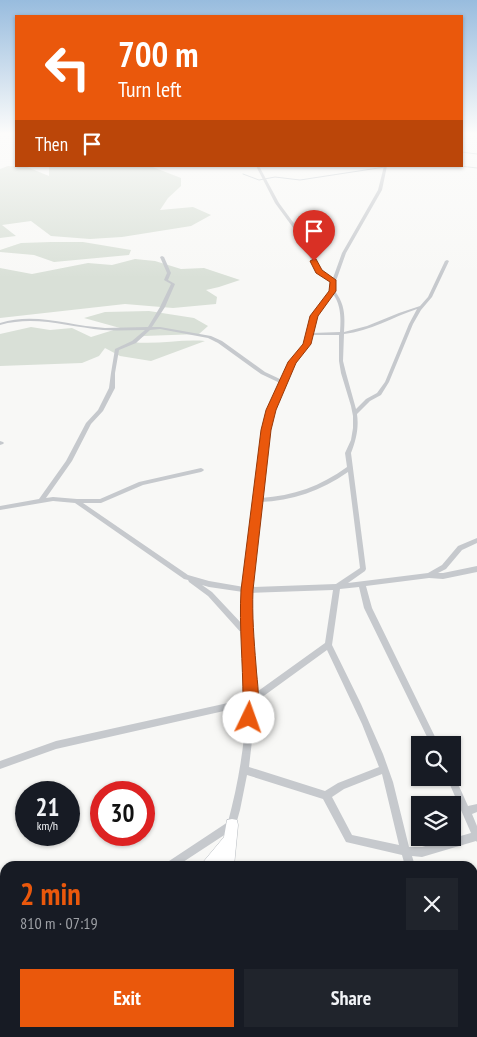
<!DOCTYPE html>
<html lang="en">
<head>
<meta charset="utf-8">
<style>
  :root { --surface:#171b24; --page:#20242c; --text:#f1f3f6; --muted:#9ea1a6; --accent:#ea580c }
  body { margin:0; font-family:"PT Sans Narrow",sans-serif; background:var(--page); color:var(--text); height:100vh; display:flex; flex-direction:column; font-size:19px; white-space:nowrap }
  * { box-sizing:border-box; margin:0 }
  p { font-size:16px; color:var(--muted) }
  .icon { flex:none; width:28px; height:28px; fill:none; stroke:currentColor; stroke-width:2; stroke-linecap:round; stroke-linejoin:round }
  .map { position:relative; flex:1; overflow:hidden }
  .sheet { position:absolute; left:0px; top:861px; width:478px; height:176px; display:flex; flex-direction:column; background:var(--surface); border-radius:15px 15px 0 0; box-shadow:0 1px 4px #0004 }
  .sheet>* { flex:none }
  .top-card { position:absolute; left:15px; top:15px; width:448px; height:152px; border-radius:0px; box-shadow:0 1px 4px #0004; background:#ea580c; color:#fff; overflow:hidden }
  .fabs { position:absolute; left:411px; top:736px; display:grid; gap:10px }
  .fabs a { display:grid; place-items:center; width:50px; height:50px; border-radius:0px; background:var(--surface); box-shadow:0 1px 4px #0004; font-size:25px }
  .speed { position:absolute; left:15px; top:781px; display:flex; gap:10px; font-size:25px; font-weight:700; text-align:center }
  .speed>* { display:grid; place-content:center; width:65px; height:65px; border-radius:50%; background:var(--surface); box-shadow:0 1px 4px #0004; line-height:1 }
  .speed small { font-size:12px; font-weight:400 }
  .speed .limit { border:8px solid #d22; background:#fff; color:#111 }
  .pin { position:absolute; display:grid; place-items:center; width:42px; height:42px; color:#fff; margin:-51px -21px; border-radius:50% 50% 50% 0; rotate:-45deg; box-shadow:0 0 5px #0007 }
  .pin .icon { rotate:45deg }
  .me { position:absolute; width:55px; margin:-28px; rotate:3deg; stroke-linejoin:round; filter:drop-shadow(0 0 4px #0008) }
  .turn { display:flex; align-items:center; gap:18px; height:105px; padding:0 20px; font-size:22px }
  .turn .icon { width:65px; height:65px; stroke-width:2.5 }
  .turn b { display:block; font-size:35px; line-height:42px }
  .then { display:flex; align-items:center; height:48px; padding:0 20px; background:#0003; gap:10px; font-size:19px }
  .round { display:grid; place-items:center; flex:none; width:52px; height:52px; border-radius:0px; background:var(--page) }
  .summary { display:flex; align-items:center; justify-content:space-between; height:85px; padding:0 20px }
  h1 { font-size:30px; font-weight:700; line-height:38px; color:var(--accent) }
  .button { display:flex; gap:10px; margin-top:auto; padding:10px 20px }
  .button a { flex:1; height:58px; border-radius:0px; background:var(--accent); color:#fff; font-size:20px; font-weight:700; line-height:58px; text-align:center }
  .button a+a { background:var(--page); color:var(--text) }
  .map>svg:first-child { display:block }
</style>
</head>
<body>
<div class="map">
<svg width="477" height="1037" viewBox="0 0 477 1037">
  <rect width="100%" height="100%" fill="#f8f8f6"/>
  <path fill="#d9e0d7" d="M 8,166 L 27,167 L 49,176 L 49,166 L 150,166 L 181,178 L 181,186 L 168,198 L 160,210 L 193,207 L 211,215 L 191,226 L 122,237 L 90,239 L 51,236 L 31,221 L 2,225 L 16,236 L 0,238 L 0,169 Z
    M 51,242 L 83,242 L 131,250 L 129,255 L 54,262 L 34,255 L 0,252 L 0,250 L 21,243 Z
    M 135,259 L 155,261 L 181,269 L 204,268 L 240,280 L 219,287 L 206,290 L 217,297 L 216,304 L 173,308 L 125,304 L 0,318 L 0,268 L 32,274 L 88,263 L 112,265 Z
    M 149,311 L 194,318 L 208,326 L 199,334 L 144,336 L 132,342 C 157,345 180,339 205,341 L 151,361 L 120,356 L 105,348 L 99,356 L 82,363 L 0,366 L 0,334 L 31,327 L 50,330 L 72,328 L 91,337 L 120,328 L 84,318 L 105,312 Z"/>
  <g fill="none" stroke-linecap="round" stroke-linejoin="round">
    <path stroke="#c1c9cf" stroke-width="1" d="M 461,152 L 477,154
      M 415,166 L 437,166
      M 460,166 L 477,168
      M 243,174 L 259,180 L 275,177 L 300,180 L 385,167"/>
    <defs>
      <path id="secondary" d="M 232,819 L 237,820 L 238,825 L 234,866 L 220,866 L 221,862 L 217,866 L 202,866 L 204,861 L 224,837 L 227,820 Z
        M 122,1032 L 138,1032 L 136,1037 L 120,1037 Z
        M 205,1032 L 221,1032 L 221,1037 L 205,1037 Z"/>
    </defs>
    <use href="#secondary" stroke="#b8bdc2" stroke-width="1"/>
    <path fill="#c6c9cd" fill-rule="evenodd" d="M 256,166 L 259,166 L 279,203 L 301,233 L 321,270 L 333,278 L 342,253 L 378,190 L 384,166 L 387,166 L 382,190 L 346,253 L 336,281 L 335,291 C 345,305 345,315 344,332 L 367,326 L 399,313 L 420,306 L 428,297 L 445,261 L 447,260 L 449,261 L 432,297 L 421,310 L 413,324 L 389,382 L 381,395 L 370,401 L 357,414 C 359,428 356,440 351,453 L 366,569 L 365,571 L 348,583 L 428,573 L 442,565 L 458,546 L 477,538 L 477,543 L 462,550 L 446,569 L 438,573 L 443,573 L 477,566 L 477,572 L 443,579 L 429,578 L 366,586 L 372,608 L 439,745 L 431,745 L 364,608 L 359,587 L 340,589 L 332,645 L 361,704 L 383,754 L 393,782 L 409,847 L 422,847 L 471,833 L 447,778 L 452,778 L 452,774 L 454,775 L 468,806 L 477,804 L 477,812 L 472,814 L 477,826 L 477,842 L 476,841 L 422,857 L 412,856 L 415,866 L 405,866 L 402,855 L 346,842 L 323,799 L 247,775 L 240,810 L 235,828 L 177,866 L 164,866 L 166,863 L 228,822 C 238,784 245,745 246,706 L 56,749 L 0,769 L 0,761 L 56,741 L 246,699 L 244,636 L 208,596 L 189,582 L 188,580 L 184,579 L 75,503 L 53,501 L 0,510 L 0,506 L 39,499 L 66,461 L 86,423 L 98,410 L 109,388 L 111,373 L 115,349 L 132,341 L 145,330 C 131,330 117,331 103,330 C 68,327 36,315 0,325 L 0,323 C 36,312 69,326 105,328 C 119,328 133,327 148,327 L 160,307 L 171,284 L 164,280 L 167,273 L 160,257 L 162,256 L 164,257 L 171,273 L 168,280 L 175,284 L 165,307 L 152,327 L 160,327 L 211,336 L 222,341 L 265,372 L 282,380 L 290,362 L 305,344 L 313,314 L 331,291 L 332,281 L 317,271 L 297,233 L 275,203 ZM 333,294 C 341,305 341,318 340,332 L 312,333 L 317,314 ZM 417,309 L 409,324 L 385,382 L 377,393 L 366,399 L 356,409 L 346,373 L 343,361 L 344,334 C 370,331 393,317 417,309 ZM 160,329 L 208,338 L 218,343 L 261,374 L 280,383 L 268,410 L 263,430 L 244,587 L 209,581 L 188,575 L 83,503 L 101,503 L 143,485 L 201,472 L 203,471 L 204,470 L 203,469 L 201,468 L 139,482 L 100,499 L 77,499 L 53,497 L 46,498 L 72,461 L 91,424 L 103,411 L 115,388 L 115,373 L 119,350 L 136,343 L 150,330 ZM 312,335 L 339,335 L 339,361 L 341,373 L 351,406 L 353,416 L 353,428 L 351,440 L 345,453 L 347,467 C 321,486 293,496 261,498 L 269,430 L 274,410 L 294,362 L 309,344 ZM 348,472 L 360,568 L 336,584 L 251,587 L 260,502 C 292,501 321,491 348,472 ZM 202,585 L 209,587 L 243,592 L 243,625 L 212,592 ZM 333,590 L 325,643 L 254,694 L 250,618 L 250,593 ZM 327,650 L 362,724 L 379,767 L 338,783 L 325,791 L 249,767 L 253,732 L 254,703 ZM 382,774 L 399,845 L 352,835 L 332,797 L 344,789 Z
      M 0,441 L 3,442 L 4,443 L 3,444 L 0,445 Z
      M 5,934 L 5,944 L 0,946 L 0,936 Z
      M 472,1000 L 477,1000 L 477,1010 L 472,1011 Z
      M 472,1027 L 474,1028 L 477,1037 L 466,1037 L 465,1032 L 472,1032 Z
      M 373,1032 L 384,1032 L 385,1037 L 373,1037 Z"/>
    <use href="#secondary" fill="#fff" fill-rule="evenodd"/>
  </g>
  <linearGradient id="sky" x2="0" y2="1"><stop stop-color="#98bcde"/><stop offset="0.48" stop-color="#fcfcfb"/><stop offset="1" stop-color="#fcfcfb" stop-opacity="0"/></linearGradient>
  <rect width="477" height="278" fill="url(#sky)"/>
  <path fill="#ea580c" stroke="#983908" d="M 314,259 L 316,259 L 322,270 L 336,280 L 336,291 L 318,316 L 311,344 L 296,363 L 276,410 L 271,430 L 253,590 C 252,615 254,640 256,665 C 257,683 262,706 254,723 L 249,725 L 244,723 C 240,716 243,708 243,700 C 243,663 239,627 241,590 L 261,430 L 266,410 L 288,362 L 303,344 L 310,316 L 329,291 L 330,282 L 316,273 L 310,261 Z"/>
</svg>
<div class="fabs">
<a><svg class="icon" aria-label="search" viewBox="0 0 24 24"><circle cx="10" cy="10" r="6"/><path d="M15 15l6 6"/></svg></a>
<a><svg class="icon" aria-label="layers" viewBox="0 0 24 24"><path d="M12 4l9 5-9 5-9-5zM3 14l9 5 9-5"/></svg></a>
</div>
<div class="speed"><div>21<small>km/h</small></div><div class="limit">30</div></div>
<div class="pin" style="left:314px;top:261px;background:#d93025"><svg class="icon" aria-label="arrive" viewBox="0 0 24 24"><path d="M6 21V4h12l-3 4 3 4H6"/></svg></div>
<svg class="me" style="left:249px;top:718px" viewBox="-20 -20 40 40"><circle r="19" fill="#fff"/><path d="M0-13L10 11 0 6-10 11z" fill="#ea580c"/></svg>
<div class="top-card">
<div class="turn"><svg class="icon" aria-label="left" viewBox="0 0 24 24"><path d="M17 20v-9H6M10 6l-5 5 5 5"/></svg><div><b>700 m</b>Turn left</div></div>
<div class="then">Then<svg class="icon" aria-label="arrive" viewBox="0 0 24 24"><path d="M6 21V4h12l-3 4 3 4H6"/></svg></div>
</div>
<section class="sheet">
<div class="summary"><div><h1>2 min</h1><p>810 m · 07:19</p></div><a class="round"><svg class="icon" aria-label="close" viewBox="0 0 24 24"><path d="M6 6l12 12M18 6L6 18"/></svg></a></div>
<div class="button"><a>Exit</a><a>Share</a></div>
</section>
</div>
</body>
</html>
